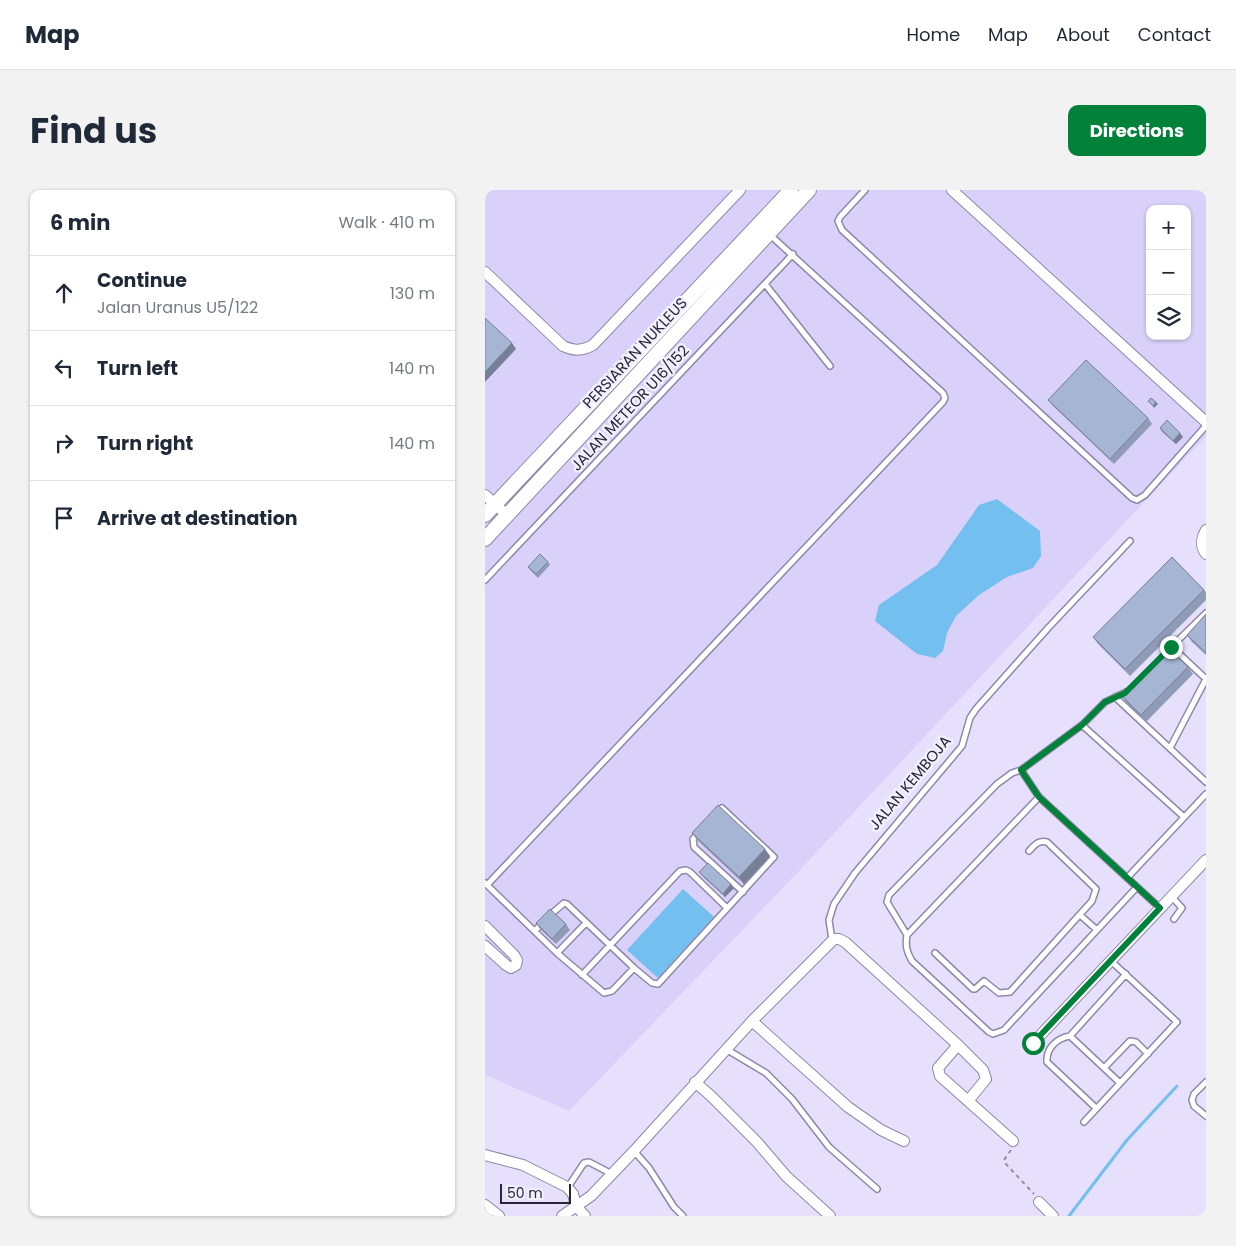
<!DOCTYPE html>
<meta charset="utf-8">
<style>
:root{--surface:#fff;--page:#f2f2f3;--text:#1f2937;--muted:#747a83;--line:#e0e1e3;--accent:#02813a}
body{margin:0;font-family:Poppins,sans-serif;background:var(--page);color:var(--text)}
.controls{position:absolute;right:15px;top:15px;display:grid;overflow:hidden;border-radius:10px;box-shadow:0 1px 4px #0004}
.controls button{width:45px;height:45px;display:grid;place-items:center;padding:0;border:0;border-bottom:1px solid var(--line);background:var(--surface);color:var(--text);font:25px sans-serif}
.scale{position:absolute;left:15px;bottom:12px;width:71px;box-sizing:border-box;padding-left:5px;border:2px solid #292633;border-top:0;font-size:14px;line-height:18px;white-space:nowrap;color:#292633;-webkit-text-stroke:4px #f2f0fe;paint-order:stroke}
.stop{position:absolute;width:15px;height:15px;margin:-11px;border:4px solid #02813a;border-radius:50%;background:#fff}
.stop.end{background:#02813a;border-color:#fff;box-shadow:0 1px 5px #0008}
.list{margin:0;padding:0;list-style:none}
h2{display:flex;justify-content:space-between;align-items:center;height:65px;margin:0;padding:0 20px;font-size:21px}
h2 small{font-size:16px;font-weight:400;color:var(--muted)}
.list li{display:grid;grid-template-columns:32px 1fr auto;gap:15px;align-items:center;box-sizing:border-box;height:75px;padding:0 20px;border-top:1px solid var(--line)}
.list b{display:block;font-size:19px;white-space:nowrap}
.list p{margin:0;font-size:16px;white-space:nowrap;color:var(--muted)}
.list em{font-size:16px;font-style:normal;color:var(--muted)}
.icon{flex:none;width:28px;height:28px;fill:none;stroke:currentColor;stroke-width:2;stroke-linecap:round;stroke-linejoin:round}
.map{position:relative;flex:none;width:721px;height:1026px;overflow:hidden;border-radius:10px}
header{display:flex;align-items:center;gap:30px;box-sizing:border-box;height:70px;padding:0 25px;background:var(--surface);border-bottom:1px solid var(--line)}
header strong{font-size:24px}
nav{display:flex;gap:28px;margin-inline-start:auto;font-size:18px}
.intro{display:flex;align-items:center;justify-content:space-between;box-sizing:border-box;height:120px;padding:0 30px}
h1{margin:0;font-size:35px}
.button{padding:12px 22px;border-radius:10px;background:var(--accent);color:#fff;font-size:18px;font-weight:700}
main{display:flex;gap:30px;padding:0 30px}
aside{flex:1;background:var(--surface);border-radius:10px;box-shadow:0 1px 4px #0004}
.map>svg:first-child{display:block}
</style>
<header>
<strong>Map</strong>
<nav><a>Home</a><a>Map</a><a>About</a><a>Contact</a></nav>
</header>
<div class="intro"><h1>Find us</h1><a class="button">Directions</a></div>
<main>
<aside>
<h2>6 min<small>Walk · 410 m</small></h2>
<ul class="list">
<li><svg class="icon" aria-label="ahead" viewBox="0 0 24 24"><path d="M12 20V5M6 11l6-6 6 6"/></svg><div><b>Continue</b><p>Jalan Uranus U5/122</p></div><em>130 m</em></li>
<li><svg class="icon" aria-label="left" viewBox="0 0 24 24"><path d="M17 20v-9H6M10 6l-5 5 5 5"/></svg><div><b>Turn left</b></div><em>140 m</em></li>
<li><svg class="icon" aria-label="right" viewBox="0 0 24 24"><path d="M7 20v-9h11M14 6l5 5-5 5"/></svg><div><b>Turn right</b></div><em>140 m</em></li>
<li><svg class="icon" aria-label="arrive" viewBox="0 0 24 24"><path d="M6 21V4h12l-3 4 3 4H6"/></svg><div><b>Arrive at destination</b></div></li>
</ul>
</aside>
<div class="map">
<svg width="721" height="1026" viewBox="0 0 721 1026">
<rect width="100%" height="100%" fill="#e6e0fc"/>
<path fill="#dad1fb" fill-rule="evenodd" d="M0,0H721V246L311,684L84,921L0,885ZM665,19H702V146H665Z"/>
<path fill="#73bfef" d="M512,309L555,341L556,366L548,378L522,387L494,405L471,426L462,443L458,461L450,468L432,464L390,431L394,415L452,375L494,315Z
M198,699L229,727L173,788L142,760Z"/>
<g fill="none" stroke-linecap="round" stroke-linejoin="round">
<path stroke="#73bfef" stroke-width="3" d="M584,1026L642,950L692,896"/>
<defs>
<path id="lane" d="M380,0L355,27L353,31L357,40L647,308L652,310L660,305L719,238L721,232
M280,94L345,176
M0,390L308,64
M687,457L721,489
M680,463L721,423
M630,507L721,592
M597,535L699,627
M685,558L721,489
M536,580L597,535L620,512L643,501
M554,607L422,745C420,756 422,762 427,771L504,842L508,844L519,840L652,697
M213,644L208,649L209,657L258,702
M642,688L721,604
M0,693L72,763L119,803L127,801L149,778
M2,695L458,212L460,208L458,203L284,44
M687,707L697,718L689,729
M595,725L612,740
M64,726L79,713L82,714L149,778L167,793L173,794L289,667L237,618L233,623
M50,741L58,732
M422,745L402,712L404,705L512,594L527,583L536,580L554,607L675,718
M347,750L344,730L349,714L370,683L477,556L485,528L491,519L564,437L645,351
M72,763L101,733
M450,763L488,799H490L499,791L514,803L525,802L607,711L611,699L562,652C553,650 550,655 544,661
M97,785L195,681L201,680L205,682L242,718
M585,846C572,848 561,858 562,872L611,918
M241,859L281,883L307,909L344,957L392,999
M619,878L645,851L651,852L663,864
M721,892L709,904L707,910L709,916L721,926
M635,893L585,846L641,784
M599,932L692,832L626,771
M149,961L164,978L189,1017L198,1026
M83,997L99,973L104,972L127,984"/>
<path id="street" d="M467,0L721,232
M0,82L78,156C89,161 97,161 108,155L255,0
M0,305L22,325
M721,340C716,349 715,356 721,364
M0,736L29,765L32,770L31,775L26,778L21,775L0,756
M267,831L363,917L396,940L419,951
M548,853L721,670
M473,855L453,878L455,886L528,951
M210,892L226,906L272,952L301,986L345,1026
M0,965L38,975L82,997L88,1004L91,1016L100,1026
M554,1012L568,1026
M0,1015L14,1026
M77,1026L106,1006L149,961L267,831L349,749H354L360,752L473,855L498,880L501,889L483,911"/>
<path id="secondary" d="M0,325L306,0
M0,349L324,0"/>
</defs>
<use href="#lane" stroke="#8e87a7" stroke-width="8"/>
<use href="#street" stroke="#8e87a7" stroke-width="12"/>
<use href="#secondary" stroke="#8e87a7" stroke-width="16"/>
<path stroke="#928ea3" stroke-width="2" stroke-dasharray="4 4" stroke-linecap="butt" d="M526,960L519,970L520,973L549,1004"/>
<use href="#lane" stroke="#fff" stroke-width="5"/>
<use href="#street" stroke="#fff" stroke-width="10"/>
<use href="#secondary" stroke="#fff" stroke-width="14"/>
</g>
<path fill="#909cb7" d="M563,210L663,228L667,234L629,274L567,215Z
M675,238L698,247L691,254L677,242Z
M63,372L65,375L53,388L45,380L43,377Z
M719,400L721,402V410L645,486L613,454L608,447Z
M721,424V465L707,452L702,445Z
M703,477L708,484L661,532L642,513L637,506Z
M207,643L285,666L259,694L212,650Z
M214,682L249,698L240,707L217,686Z
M51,733L81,734L85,740L71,754L55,739Z"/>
<path fill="#757f95" d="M27,153L31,159L0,192V182Z
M671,212L673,214L669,218L668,216Z
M695,243L698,247L691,254L688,251Z
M280,659L285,666L259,694L254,687Z
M246,694L249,698L240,707L238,704Z"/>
<path fill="#a7b5d5" stroke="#757f95" d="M0,128L27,153L0,182Z
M601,170L663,228L625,269L563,210Z
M666,208L671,212L668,216L663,211Z
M682,230L695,243L688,251L675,238Z
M55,364L63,372L51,384L43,377Z
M687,367L719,400L640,479L608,447Z
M721,424V463L702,445Z
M683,458L703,477L656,525L637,506Z
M233,615L280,659L254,687L207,643Z
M223,673L246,694L238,704L214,682Z
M65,719L81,734L67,749L51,733Z"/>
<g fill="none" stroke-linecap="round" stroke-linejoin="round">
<path stroke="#02813a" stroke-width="6" d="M548,853L675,718L554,607L536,580L597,535L620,512L640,503L686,457"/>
</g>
<g text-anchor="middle" stroke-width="5" stroke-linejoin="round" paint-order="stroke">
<g font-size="15" fill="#292633" stroke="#f2f0fe">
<text transform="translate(150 163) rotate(-47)" y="5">PERSIARAN NUKLEUS</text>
<text transform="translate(145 218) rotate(-47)" y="5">JALAN METEOR U16/152</text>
<text transform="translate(425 593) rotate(-50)" y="5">JALAN KEMBOJA</text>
</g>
</g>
</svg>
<div class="controls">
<button>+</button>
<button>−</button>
<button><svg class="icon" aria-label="layers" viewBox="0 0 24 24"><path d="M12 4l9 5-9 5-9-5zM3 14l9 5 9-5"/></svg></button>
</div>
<div class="scale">50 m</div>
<div class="stop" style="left:548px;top:853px"></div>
<div class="stop end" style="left:686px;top:457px"></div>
</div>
</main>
